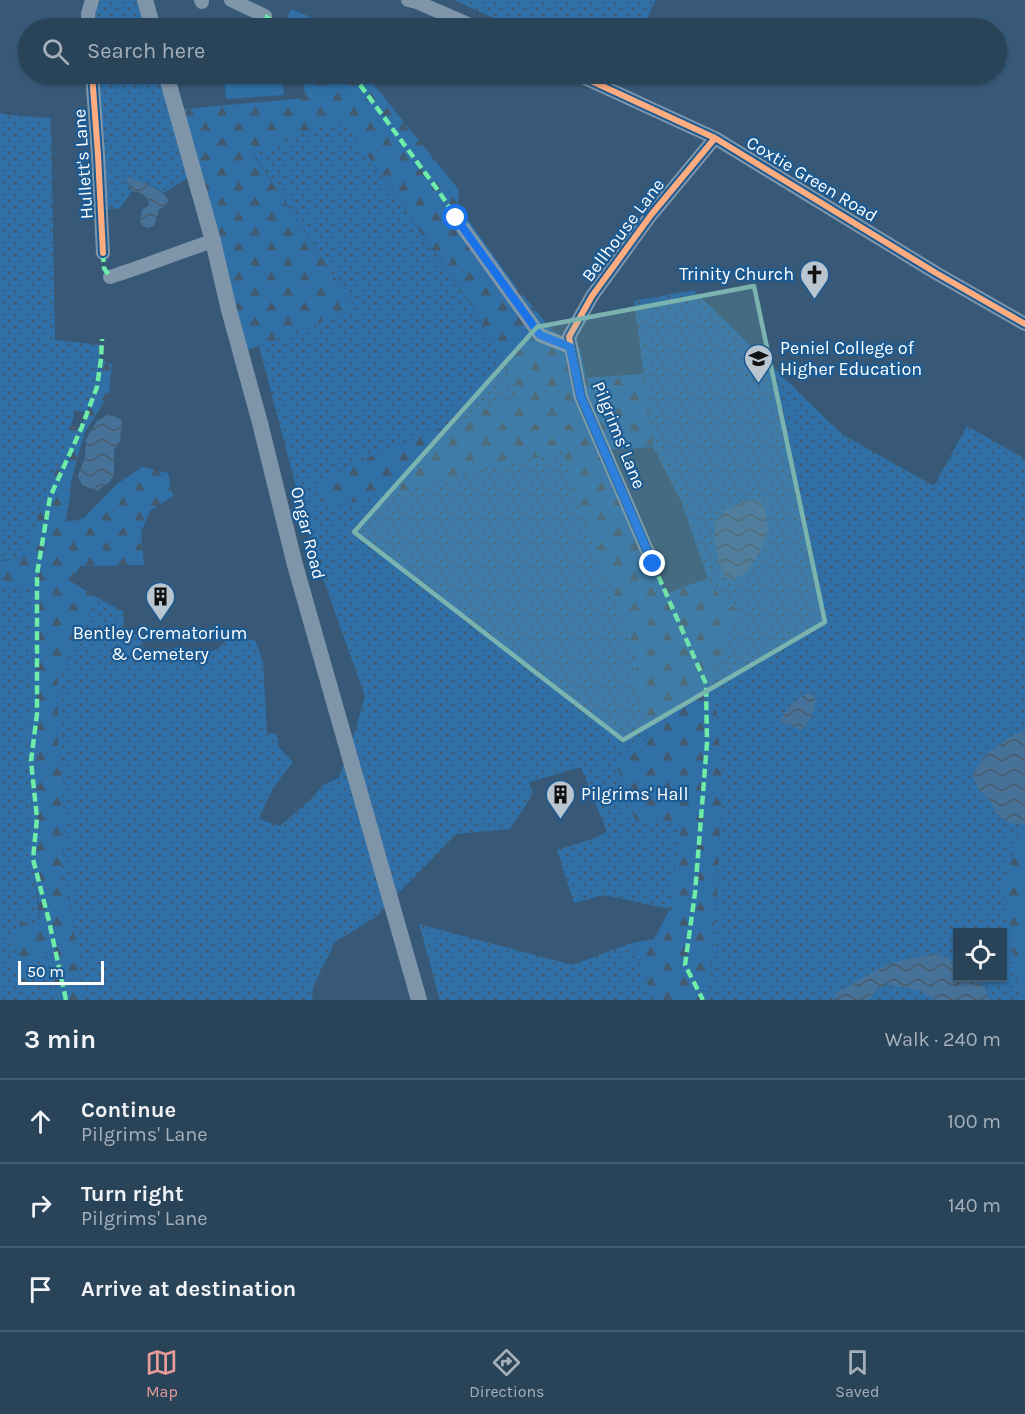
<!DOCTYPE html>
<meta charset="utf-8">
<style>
:root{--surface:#294359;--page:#354e62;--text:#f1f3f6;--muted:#a5b0ba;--line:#455c6f;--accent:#e69b98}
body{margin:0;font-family:Karla,sans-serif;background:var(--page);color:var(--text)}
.controls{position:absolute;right:18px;bottom:18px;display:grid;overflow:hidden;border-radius:0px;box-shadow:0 2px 4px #0004}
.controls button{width:54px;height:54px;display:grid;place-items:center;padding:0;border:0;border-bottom:2px solid var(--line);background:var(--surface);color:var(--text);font:30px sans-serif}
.scale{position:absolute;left:18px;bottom:15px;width:86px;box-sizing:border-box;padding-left:6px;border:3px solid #fff;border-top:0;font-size:16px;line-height:21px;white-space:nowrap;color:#fff;-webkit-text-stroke:4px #1c5a92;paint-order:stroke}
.stop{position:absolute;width:18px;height:18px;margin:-14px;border:4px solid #1a73e8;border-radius:50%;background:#fff}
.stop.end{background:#1a73e8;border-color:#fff;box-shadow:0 2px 6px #0008}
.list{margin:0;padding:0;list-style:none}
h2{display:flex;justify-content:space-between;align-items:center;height:78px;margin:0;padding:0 24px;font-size:26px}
h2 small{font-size:20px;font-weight:400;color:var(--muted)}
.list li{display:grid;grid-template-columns:39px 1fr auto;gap:18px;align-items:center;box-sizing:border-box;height:84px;padding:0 24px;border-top:2px solid var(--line)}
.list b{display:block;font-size:22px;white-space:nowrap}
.list p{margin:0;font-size:20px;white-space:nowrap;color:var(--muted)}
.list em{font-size:20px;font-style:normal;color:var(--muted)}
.icon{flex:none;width:33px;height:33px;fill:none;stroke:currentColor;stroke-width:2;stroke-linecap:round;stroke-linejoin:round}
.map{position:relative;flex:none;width:1025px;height:1000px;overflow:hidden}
.search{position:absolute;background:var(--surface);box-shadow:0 2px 4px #0004;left:18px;right:18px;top:18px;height:66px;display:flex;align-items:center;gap:15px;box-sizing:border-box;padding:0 21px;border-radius:33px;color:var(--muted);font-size:22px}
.sheet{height:330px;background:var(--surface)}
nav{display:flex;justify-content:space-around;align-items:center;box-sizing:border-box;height:84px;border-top:2px solid var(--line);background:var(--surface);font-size:16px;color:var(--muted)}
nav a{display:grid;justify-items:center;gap:3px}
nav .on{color:var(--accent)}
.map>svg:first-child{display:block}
</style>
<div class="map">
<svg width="1025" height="1000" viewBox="0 0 1025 1000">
<defs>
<pattern id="green-dots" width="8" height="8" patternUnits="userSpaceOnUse" patternTransform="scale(1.5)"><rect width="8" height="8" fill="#3070a7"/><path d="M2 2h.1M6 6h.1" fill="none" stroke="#415a70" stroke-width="1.8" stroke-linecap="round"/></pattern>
<pattern id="forest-firs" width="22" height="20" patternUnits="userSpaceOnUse" patternTransform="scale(1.5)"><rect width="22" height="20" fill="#3070a7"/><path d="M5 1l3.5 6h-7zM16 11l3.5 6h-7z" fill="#415a70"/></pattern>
<pattern id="water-waves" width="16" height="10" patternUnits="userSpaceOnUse" patternTransform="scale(1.5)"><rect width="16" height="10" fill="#467198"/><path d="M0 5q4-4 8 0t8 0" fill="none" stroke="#4a5b6a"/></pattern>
</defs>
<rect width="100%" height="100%" fill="#375977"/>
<path fill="url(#green-dots)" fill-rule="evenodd" d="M92,0H145L153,28H89Z
M454,0H656L642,28H516Z
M92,74H166L195,173L164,193C153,186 139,179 126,180L132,191L120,208L101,210Z
M0,113L8,115L51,118L55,340L101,345L97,387L87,412L75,411L62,460L45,492L30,542L21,558L0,560Z
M342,119L476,312L519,396L346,467L314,490L329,508L562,451L638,665L633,681L648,739L627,753L614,757L636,822L653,821L681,825L670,909L604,895L574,903L557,850L592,839L607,832L581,767L529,782L533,794L510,829L456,834L376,917L335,942L313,987L312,1000H83L70,902L61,883L64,845L63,769L58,745L57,681L96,597L124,612L123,632L129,635L142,634L143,655L165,656L176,647L184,650L185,653C200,654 216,654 226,641L255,640L263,662L267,733L277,734L279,747L293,762C276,782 269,795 259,819L280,826L311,799L324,784L339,778L356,728L365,696L312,548L259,346L355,309L253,152Z
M693,290L843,435L934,486L967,426L1025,459V1000H707L716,908L722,781L713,672L738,612L714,590L708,578L681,501L653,447L634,301ZM958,932H1002V978H958Z
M27,584L31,596L29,622L33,664L26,679L33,698L27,727L36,887L39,922L15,973L27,991L35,956H47L58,1000H0V589H6Z
M419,924L572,965L632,943L654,1000H440Z"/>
<path fill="url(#forest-firs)" d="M291,9L337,28H283Z
M303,74H365L459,190L456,217L469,221L514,284L552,330L580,348L586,378L643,374L653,447L603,450L666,594L708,578L714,590L739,612L713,672L722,781L716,908L707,1000H654L632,943L654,939L670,909L681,825L653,821L636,822L614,757L627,753L648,739L633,681L638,665L562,451L329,508L314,490L346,467L519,396L476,311L342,119L253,153L355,309L259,346L240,352L177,112L185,109L305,98Z
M101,359L112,365L109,394L85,432L77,460L71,482V492L65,522L84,518L117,484L142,467L168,473L173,496L150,511L141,532L144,565L80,566L70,581L96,597L57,681L58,745L63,769L64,845L61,883L70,902L83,1000H58L47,956H35L27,992L15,973V933L18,923L39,922C41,905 36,888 34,872C33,860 32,847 31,835C31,827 32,820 32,812C31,777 20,730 33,698L26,679L33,664L29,622L31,596L27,584L6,589H0V561L21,558L30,542L45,492L62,460L70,424L81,429L97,387Z
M1025,825V1000H1020L1004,889L1018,833Z"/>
<path fill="#3070a7" d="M224,74H282L284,95L226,99Z"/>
<path fill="url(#water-waves)" d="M129,177C137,180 189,199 159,209L154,226L148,228L142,225L140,221L142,210L149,205C147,195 142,192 132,191L126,179Z
M108,415L116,417L122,421L120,441L114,450V474L110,482L97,491L82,485L78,476L85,457L86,439L97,421Z
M746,500L760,502L766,511L768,530L761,549L748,570L736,579L725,577C716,560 714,540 715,521L729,508Z
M808,693L814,695L816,701C813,712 810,722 801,730L781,722C785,707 795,700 808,693Z
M1025,730V824L1008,823L997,814L991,802L978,789L973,775L984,756L1008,738Z
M937,953L957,963L958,978H977L985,989L990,1000H936L919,990L889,985L877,988L869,1000H832L836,993L888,964Z"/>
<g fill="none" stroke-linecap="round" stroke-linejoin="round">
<path stroke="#7e95aa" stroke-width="14" d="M201,0L202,2
M231,0L265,16
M408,0L417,2L477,28
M89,28L88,14L92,0
M92,74L98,155L103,253
M576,74L715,138L936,273L1025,324
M456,218L540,335L570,347
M110,277C145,266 179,252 213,241
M653,564L581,397L569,337L592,296L651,215L715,138"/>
<path stroke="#7e94a9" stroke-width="16" d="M145,0L153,28
M166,74L213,241L229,310L260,423L295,565L419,1000"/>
<path stroke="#6deda7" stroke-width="4.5" stroke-dasharray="9 4.5" stroke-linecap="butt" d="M265,16L284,28
M352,74L440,193L456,218
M103,253L104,268L110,277
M653,564L706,684L707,743L695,893L685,965L703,1000
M66,1000L49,921L33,859L37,818L31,761L37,714V574L50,497L81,429L97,387L101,359L102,339"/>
<defs>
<path id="cycleway" d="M92,74L98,155L103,253
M576,74L715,138L936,273L1025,324
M653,564L581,397L569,337L592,296L651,215L715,138"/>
</defs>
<use href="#cycleway" stroke="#1c5a92" stroke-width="10"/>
<use href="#cycleway" stroke="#ffac80" stroke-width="6"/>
</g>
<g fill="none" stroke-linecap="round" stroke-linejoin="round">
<path stroke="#1a73e8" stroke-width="8" d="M456,218L540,335L570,347L581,397L653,564"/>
</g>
<path fill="#7bb4af" fill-opacity="0.2" stroke="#7bb4af" stroke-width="4.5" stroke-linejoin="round" d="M754,286L825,622L623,740L354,532L537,327Z"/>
<defs>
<symbol id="church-pin" viewBox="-11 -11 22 30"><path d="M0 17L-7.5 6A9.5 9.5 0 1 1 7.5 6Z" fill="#b9c5cf" stroke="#1c5a92"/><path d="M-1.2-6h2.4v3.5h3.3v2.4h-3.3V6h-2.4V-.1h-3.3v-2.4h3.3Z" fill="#111"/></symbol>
<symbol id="school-pin" viewBox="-11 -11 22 30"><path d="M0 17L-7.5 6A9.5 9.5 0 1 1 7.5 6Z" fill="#b9c5cf" stroke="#1c5a92"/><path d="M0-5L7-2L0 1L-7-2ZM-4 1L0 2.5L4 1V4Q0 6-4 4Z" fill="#111"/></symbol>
<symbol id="building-pin" viewBox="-11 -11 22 30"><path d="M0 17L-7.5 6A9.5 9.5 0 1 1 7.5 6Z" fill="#b9c5cf" stroke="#1c5a92"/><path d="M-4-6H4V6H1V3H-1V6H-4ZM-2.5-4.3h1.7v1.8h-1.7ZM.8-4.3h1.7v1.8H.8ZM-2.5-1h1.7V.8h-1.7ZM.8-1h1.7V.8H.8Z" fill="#111"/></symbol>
</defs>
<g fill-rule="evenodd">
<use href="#church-pin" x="798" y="258" width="33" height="45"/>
<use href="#school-pin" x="742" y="342" width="33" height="45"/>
<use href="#building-pin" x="144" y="580" width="33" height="45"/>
<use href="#building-pin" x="544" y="778" width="33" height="45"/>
</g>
<g text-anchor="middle" stroke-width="4.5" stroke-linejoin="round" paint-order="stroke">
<g font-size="18" fill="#fff" stroke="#1c5a92">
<text transform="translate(83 164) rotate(-94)" y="6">Hullett's Lane</text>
<text transform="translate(812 179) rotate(31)" y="6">Coxtie Green Road</text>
<text transform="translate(623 230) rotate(-53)" y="6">Bellhouse Lane</text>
<text transform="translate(619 435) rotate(68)" y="6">Pilgrims' Lane</text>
<text transform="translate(308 533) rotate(76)" y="6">Ongar Road</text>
</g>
<g font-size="18" fill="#fff" stroke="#1c5a92" text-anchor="start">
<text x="794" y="280" text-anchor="end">Trinity Church</text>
<text x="780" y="354">Peniel College of<tspan x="780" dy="21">Higher Education</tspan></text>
<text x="160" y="639" text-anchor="middle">Bentley Crematorium<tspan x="160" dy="21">&amp; Cemetery</tspan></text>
<text x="581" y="800">Pilgrims' Hall</text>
</g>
</g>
</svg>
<div class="controls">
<button><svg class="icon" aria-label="locate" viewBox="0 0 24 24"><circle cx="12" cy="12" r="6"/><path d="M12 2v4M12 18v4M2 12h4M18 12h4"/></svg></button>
</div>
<div class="scale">50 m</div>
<div class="stop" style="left:456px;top:218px"></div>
<div class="stop end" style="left:653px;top:564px"></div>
<div class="search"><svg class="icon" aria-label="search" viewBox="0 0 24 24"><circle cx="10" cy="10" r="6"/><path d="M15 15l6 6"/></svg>Search here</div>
</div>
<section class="sheet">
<h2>3 min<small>Walk · 240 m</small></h2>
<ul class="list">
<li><svg class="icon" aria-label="ahead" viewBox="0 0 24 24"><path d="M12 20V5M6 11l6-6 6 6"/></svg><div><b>Continue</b><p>Pilgrims' Lane</p></div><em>100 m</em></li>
<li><svg class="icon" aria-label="right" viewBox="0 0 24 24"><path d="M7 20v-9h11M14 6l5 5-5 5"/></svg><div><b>Turn right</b><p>Pilgrims' Lane</p></div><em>140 m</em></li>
<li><svg class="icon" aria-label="arrive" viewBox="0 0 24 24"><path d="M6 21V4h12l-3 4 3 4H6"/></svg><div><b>Arrive at destination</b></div></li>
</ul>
</section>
<nav>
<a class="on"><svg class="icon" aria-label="map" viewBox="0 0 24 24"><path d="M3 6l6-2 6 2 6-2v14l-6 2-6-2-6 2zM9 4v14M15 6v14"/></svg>Map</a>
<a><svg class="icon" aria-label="directions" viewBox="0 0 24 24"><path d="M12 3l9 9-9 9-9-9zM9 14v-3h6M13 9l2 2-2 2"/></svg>Directions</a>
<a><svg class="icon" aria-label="saved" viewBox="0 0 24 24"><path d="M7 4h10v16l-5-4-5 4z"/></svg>Saved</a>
</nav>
